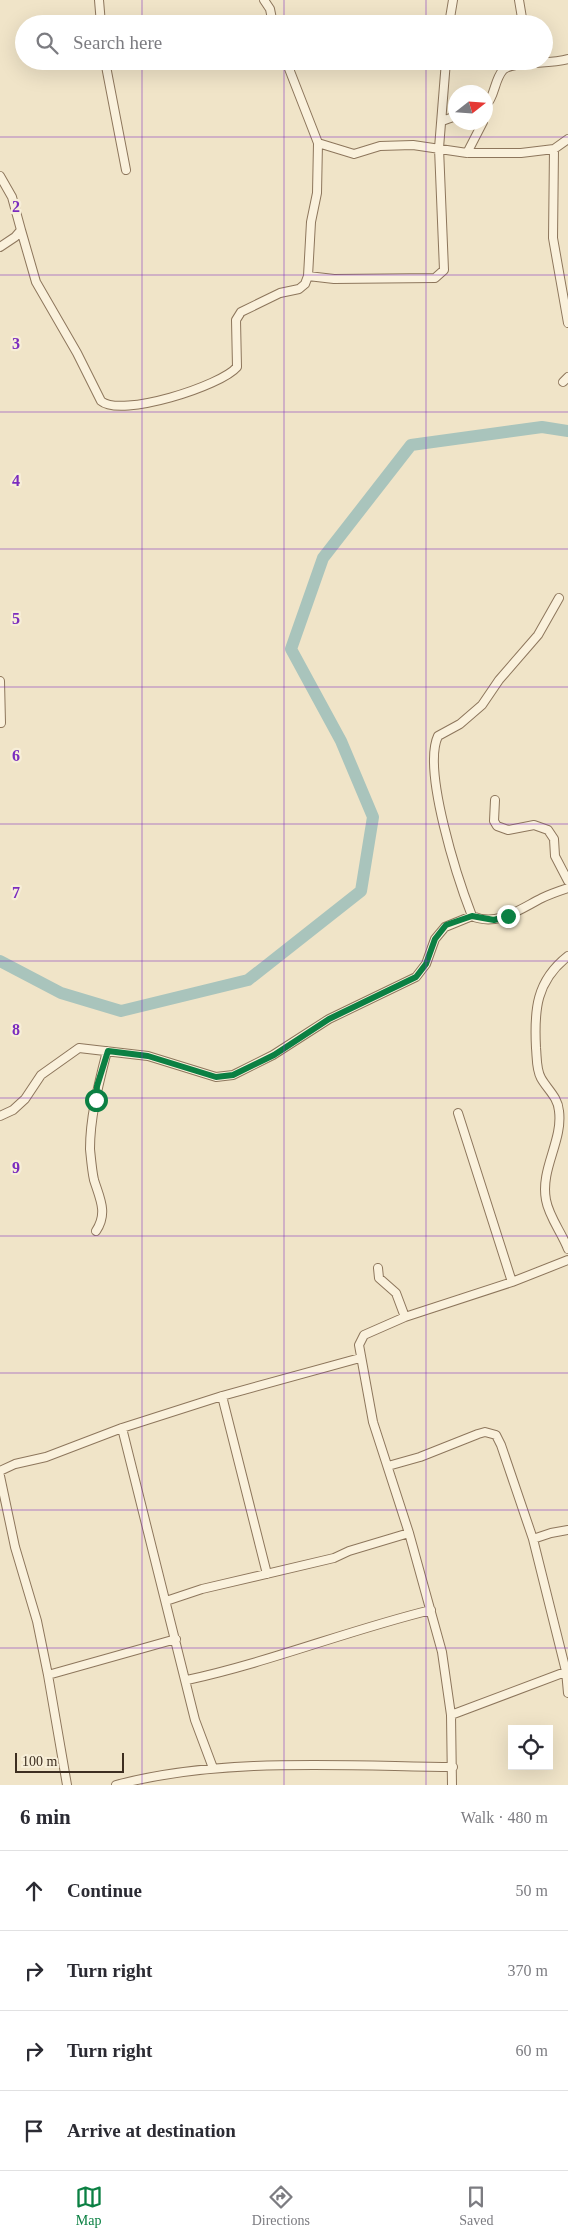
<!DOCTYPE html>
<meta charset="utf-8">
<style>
:root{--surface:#fff;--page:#f7f7f7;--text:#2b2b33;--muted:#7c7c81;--line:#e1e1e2;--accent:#0b8043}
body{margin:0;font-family:Georgia,serif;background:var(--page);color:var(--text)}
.controls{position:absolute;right:15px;bottom:15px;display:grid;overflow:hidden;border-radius:0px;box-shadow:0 5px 20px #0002}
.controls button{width:45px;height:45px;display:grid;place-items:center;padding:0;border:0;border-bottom:1px solid var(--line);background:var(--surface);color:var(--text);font:25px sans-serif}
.compass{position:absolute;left:448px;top:85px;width:45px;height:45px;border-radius:50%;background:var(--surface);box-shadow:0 5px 20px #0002;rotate:73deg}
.scale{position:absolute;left:15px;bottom:12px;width:109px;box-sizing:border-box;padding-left:5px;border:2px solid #3d2e20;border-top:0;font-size:14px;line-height:18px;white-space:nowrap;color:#3d2e20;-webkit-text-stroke:4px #f7eed8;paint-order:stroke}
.stop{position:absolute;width:15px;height:15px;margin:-11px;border:4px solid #0b8043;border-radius:50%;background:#fff}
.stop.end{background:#0b8043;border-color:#fff;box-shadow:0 1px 5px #0008}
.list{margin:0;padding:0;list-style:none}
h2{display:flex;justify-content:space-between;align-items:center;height:65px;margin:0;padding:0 20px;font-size:21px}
h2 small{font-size:16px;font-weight:400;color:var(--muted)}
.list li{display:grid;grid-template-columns:32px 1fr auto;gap:15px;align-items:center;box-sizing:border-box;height:80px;padding:0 20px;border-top:1px solid var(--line)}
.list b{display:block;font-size:19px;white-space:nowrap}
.list em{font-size:16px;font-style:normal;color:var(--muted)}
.icon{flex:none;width:28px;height:28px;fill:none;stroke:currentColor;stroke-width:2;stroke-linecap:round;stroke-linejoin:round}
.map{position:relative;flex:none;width:568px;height:1785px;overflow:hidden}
.search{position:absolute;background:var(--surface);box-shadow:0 5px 20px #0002;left:15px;right:15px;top:15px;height:55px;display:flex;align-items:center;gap:12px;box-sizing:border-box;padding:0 18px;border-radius:28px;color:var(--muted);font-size:19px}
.sheet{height:385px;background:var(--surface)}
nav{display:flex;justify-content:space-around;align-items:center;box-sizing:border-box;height:70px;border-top:1px solid var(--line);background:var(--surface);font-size:14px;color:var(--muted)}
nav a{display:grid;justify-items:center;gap:2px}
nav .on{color:var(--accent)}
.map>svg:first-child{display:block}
</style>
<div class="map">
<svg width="568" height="1785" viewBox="0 0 568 1785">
<rect width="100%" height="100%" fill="#f0e4c8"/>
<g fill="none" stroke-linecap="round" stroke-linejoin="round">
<path stroke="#a9c4bc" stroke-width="12" d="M0,961L61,993L121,1011L248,980L361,891L373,817L341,741L291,649L323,558L411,445L542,427L568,431"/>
<defs>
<path id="street" d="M99,0L101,24
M264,0L270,9L273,24
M519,0L523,24
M449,24L453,0
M105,61L126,170
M486,105C495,97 494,80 503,70C513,60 551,65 568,59
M442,121L456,116
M318,143L354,154L380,146L413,145L467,153H521L554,149L568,139
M554,149L553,238L568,323
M467,153L483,122
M0,176L12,197L21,230L15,237L0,247
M21,230L36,282L77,353L101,401C121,418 221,386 237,367L236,320L241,312L280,293L299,289L305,284L308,276L311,222L317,193L318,143L286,61
M308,276L334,279L435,278L444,270L439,148L446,61
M563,382L568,377
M559,598L538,635L499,680L482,705L460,724L438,736C422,770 458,880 472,916C497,927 520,909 542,898C550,894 559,891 568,888
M0,681L1,723
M495,800L494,821L497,826L508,830L534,825L548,830L554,839L555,856L568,881
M568,956C536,981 534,1010 536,1048C537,1057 536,1069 541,1078C547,1089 558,1097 559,1111C563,1141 540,1169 546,1200C549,1217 562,1233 568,1249
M458,1113L512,1282
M0,1116L13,1110L25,1099L41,1075L79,1048L148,1056L216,1077L233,1075L273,1055L329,1019L416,977L426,964L435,939L445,927L472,916
M96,1231C108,1213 100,1199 94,1180C92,1171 91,1159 90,1149C90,1116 99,1083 107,1051
M378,1268L379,1278L396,1293L405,1317
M222,1396L267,1574
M122,1428L195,1720L213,1768
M388,1466L420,1457L478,1434L485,1432L496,1435L501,1445L533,1539L566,1671L568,1693
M0,1471L15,1464L46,1457L122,1428L222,1396L360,1358
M0,1476L15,1547L37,1621L48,1675
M533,1539L551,1533L568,1530
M166,1601L202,1589L334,1558L349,1551L409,1533
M187,1680C270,1662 349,1630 431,1610
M451,1715L568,1671
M67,1785L48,1675L176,1639
M116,1785C222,1757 344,1766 453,1767
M452,1785L451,1715L442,1652L409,1533L373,1422L359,1345L364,1335L405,1317L512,1282L568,1260"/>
</defs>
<use href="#street" stroke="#8d765c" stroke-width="10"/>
<use href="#street" stroke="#faf1dc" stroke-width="8"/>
</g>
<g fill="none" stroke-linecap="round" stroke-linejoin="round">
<path stroke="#0b8043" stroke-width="6" d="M96,1100L97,1086L108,1051L148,1056L216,1077L233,1075L274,1055L329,1019L416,977L426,964L435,939L446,925L472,916L494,920L508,916"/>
</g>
<path fill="none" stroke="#7b2cbf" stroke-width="1" stroke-opacity="0.55" d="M142,0V24M284,0V24M426,0V24M142,61V1785M284,61V1785M426,61V1785M0,137H568M0,275H568M0,412H568M0,549H568M0,687H568M0,824H568M0,961H568M0,1098H568M0,1236H568M0,1373H568M0,1510H568M0,1648H568"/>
<g font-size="16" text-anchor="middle" font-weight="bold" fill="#7b2cbf" stroke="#f7eed8" stroke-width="4.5" stroke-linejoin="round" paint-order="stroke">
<text x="16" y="212">2</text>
<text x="16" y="349">3</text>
<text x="16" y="486">4</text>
<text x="16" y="624">5</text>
<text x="16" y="761">6</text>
<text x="16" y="898">7</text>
<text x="16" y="1035">8</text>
<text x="16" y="1173">9</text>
</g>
</svg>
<div class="controls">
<button><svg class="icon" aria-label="locate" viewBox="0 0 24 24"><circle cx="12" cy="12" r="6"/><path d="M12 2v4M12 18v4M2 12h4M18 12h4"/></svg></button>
</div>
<svg class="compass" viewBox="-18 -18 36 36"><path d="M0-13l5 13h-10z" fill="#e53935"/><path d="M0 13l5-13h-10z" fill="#7c7c81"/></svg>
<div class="scale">100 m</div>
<div class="stop" style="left:96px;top:1100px"></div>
<div class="stop end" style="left:508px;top:916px"></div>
<div class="search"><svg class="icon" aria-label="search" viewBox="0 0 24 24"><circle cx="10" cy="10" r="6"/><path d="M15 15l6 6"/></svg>Search here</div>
</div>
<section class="sheet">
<h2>6 min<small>Walk · 480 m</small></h2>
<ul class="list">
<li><svg class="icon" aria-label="ahead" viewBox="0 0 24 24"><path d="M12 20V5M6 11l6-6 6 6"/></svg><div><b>Continue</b></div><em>50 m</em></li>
<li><svg class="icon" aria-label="right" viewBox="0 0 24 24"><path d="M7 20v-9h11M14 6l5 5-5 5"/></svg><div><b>Turn right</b></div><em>370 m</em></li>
<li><svg class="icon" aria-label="right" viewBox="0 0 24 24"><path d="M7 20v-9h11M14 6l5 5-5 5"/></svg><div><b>Turn right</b></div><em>60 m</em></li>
<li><svg class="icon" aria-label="arrive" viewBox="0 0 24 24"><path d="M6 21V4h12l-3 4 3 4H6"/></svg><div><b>Arrive at destination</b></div></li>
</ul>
</section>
<nav>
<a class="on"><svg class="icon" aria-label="map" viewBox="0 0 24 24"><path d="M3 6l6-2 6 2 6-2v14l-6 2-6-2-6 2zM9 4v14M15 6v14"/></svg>Map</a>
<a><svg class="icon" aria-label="directions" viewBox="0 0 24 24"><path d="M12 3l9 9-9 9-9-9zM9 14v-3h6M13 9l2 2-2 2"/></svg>Directions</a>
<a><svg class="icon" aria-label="saved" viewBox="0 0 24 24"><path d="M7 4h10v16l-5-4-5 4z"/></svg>Saved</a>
</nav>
